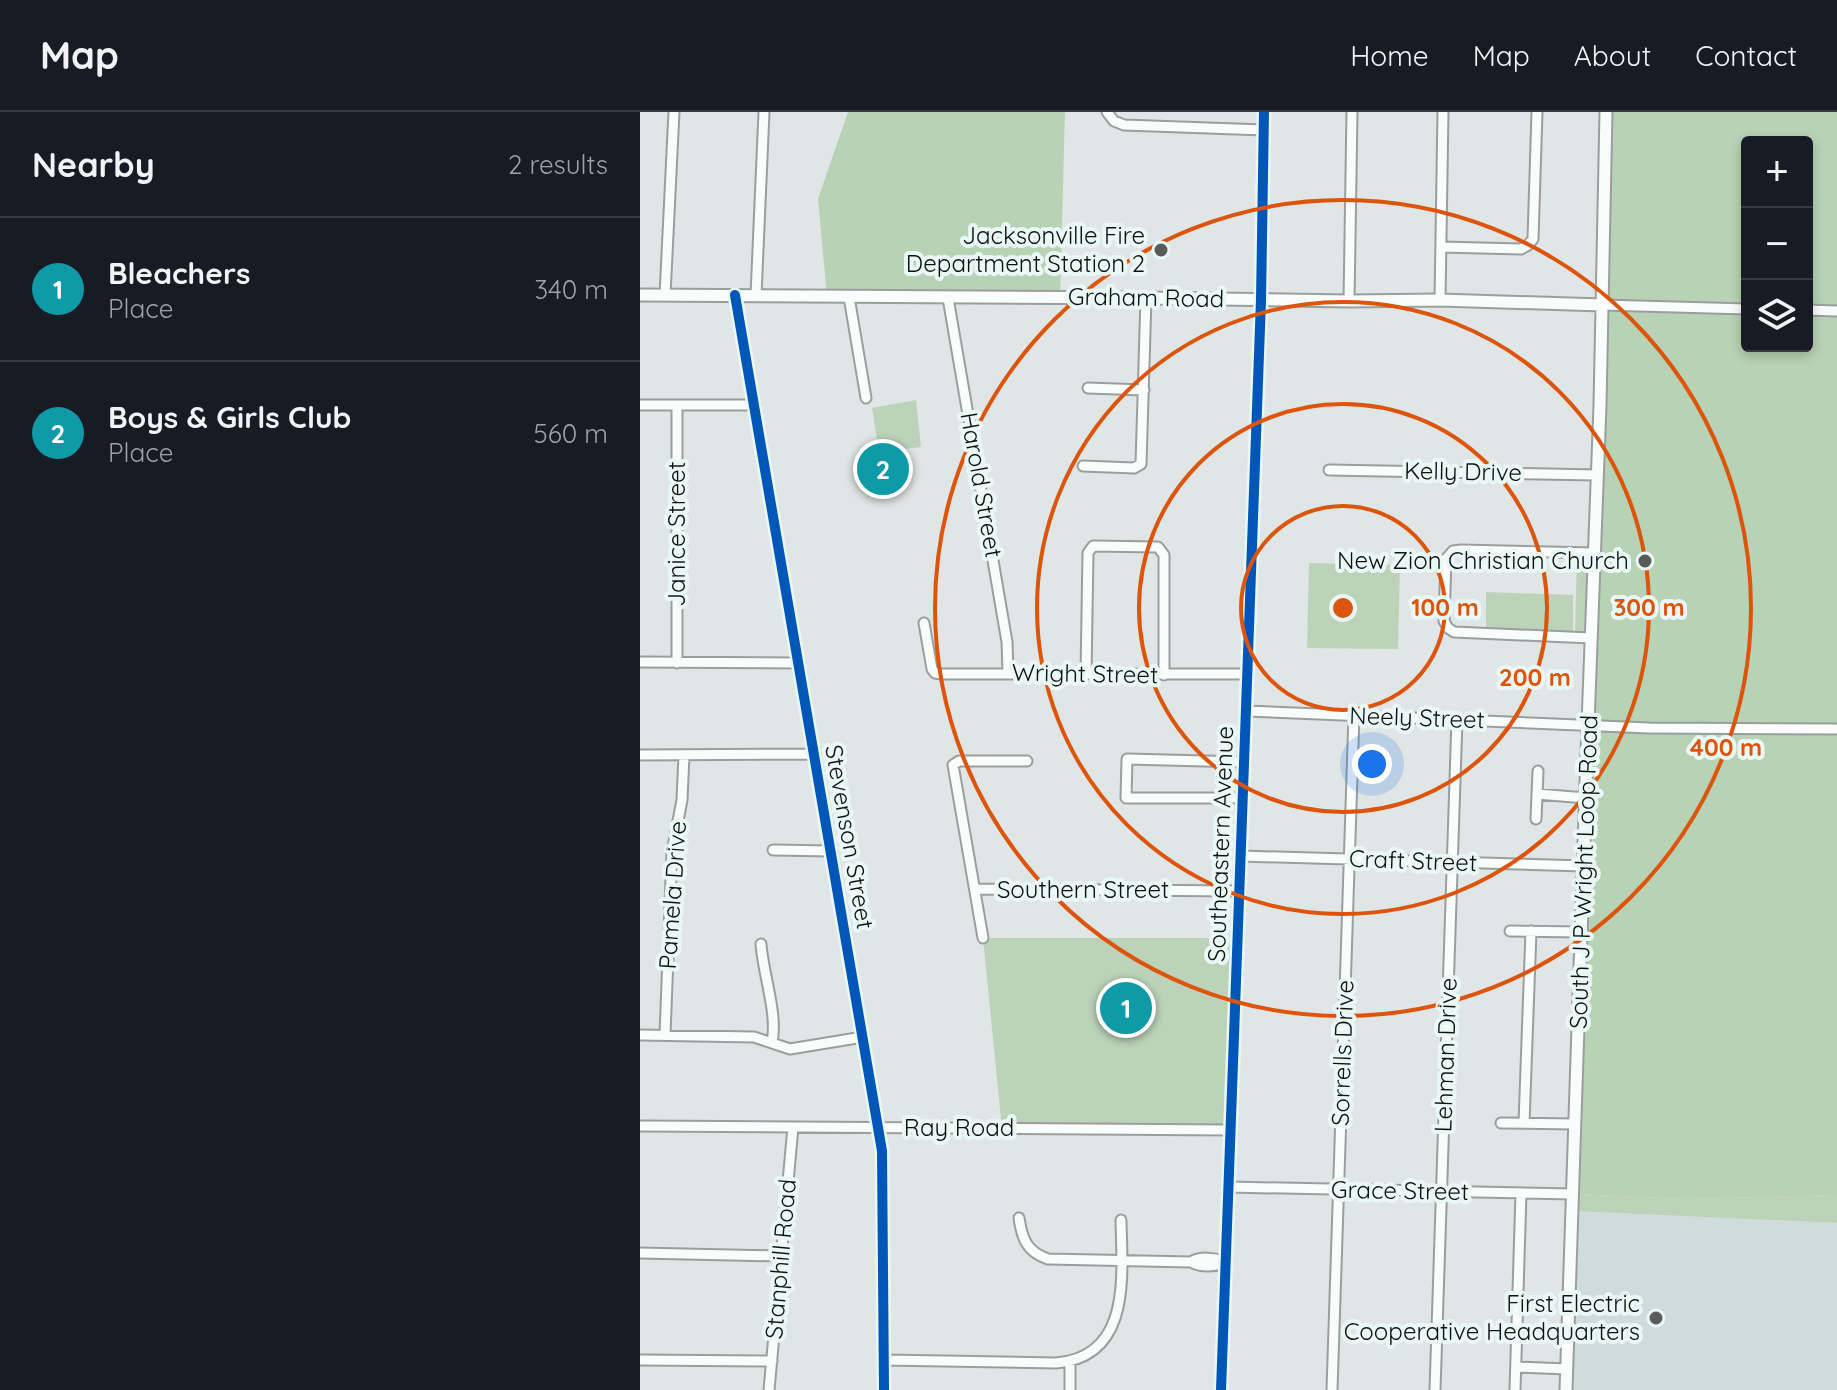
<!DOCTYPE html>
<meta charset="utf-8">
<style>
:root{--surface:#171b24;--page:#242831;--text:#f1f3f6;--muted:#9ea1a6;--line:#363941;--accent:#1a73e8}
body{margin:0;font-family:Quicksand,sans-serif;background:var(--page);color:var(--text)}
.controls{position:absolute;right:24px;top:24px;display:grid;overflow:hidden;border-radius:8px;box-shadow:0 4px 12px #0003}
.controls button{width:72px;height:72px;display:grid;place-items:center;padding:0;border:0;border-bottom:2px solid var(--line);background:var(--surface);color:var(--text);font:40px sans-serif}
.you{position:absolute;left:732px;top:652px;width:28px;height:28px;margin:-20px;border:6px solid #fff;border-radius:50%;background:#1a73e8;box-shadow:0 0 0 12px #1a73e833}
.badge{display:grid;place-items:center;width:52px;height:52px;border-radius:50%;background:var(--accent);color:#fff;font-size:26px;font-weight:700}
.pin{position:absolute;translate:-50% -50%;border:4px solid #fff;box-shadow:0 2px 8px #0006}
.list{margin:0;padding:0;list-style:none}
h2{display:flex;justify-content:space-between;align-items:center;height:104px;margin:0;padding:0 32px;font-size:34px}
h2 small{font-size:26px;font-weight:400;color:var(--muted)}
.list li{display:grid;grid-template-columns:52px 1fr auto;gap:24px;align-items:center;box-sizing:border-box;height:144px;padding:0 32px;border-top:2px solid var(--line)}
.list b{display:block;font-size:30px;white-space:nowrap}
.list p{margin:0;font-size:26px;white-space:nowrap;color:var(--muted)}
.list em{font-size:26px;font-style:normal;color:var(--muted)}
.icon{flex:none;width:44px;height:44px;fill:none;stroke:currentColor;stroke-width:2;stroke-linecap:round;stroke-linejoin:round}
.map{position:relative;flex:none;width:1197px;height:1278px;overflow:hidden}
header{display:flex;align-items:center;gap:48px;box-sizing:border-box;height:112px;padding:0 40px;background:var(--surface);border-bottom:2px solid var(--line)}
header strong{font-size:38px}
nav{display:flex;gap:44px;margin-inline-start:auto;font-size:28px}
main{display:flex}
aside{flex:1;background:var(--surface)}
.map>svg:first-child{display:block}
</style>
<header>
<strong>Map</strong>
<nav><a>Home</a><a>Map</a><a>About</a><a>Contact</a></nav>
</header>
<main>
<aside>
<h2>Nearby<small>2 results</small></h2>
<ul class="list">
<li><span class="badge" style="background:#0f9aa8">1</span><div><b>Bleachers</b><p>Place</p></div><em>340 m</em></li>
<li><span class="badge" style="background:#0f9aa8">2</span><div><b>Boys &amp; Girls Club</b><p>Place</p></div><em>560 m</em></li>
</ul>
</aside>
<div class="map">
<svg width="1197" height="1278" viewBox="0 0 1197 1278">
<rect width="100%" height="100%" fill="#e0e6e5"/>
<path fill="#cedddb" d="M932,1099L1197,1111V1278H926Z"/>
<path fill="#bcd3b9" d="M276,288L281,335L239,340L232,296Z
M937,444L946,445L950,447L948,518L945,522H935Z
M669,451L760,453L758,537L667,536Z
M846,480L933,483V521L846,518Z
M343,826H562L598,827L589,1018L362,1017Z
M933,1082L1045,1087L1197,1083V1111L932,1099Z"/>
<path fill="#b7d2b4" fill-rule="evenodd" d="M208,0H425L420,186L187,185L178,87Z
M966,0H1197V1083L1045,1087L933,1082ZM1107,30H1167V234H1107Z"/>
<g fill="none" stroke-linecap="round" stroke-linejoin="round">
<defs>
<path id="minor" d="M467,0L474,9L484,13L624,18
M801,135L881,137L888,133L893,127L897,0
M25,183L34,0
M95,183L242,1039L244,1278
M116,183L124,0
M209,185L226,286
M308,186L367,530L368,561
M800,188L803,0
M709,189L712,0
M962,193L1107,197
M1167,198L1197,199
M448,276L504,278
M0,293H115
M443,354L494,356L501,352L506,186
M689,358L958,363
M284,511L292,557L295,561L301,562H607
M951,526L814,520L808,516L804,509L806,447L813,439L821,438L955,441
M0,550L159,551
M37,551V293
M446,562L448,441L453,434L518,435L524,443V563
M606,599L1009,616L1197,617
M0,643L175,642
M897,682L946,686
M603,686H486L487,647L604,650
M896,707L898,659
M133,738L191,739
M601,744L944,754
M335,777L600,779
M870,819L942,820
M343,826L313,653L319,649H387
M121,832C123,862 138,902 132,930
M0,923L114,925L150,937L223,925
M25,923L32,740L42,688L44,643
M861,1011L935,1012
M884,1011L891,819
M0,1014L589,1018
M588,1075L933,1082
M379,1106C382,1127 387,1140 408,1147L551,1150C560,1144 575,1146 585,1149
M0,1141L141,1144
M551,1150C560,1155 576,1156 585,1149
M0,1248L132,1249
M244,1248L416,1251C492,1245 482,1163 481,1108
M876,1255L927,1257
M129,1278L153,1015
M430,1278V1250
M581,1278L621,188L624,0
M692,1278L714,603
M795,1278L817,607
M875,1278L881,1081"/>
<path id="major" d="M0,183L506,186L709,189L800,188L962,193
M926,1278L948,612L960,293L966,0"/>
</defs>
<use href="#minor" stroke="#9a9e9e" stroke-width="13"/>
<use href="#major" stroke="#9a9e9e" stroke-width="15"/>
<use href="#minor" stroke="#fafbfb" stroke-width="9"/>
<use href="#major" stroke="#fafbfb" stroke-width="11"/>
<defs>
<path id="cycleway" d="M95,183L242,1039L244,1278
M581,1278L621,188L624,0"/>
</defs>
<use href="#cycleway" stroke="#eaf8f5" stroke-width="15"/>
<use href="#cycleway" stroke="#0057b8" stroke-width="10"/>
</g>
<g fill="none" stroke="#dd550c" stroke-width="4">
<circle cx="703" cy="496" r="102"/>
<circle cx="703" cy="496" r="204"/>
<circle cx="703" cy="496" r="306"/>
<circle cx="703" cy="496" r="408"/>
</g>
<g fill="#575c5b" stroke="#eaf8f5" stroke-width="3">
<circle cx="521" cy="138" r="8"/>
<circle cx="1005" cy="449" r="8"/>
<circle cx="1016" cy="1206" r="8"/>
</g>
<g text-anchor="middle" stroke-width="8" stroke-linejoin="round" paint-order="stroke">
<g font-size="24" fill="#0d1211" stroke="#eaf8f5" text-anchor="end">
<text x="505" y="132">Jacksonville Fire<tspan x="505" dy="28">Department Station 2</tspan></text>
<text x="989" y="457">New Zion Christian Church</text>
<text x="1000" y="1200">First Electric<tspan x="1000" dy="28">Cooperative Headquarters</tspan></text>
</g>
<g font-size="24" fill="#0d1211" stroke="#eaf8f5">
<text transform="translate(506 186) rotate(1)" y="8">Graham Road</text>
<text transform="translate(823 360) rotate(1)" y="8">Kelly Drive</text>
<text transform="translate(341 373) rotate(80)" y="8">Harold Street</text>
<text transform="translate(37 422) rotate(-90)" y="8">Janice Street</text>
<text transform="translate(445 562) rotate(1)" y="8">Wright Street</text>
<text transform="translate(777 606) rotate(2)" y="8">Neely Street</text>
<text transform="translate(209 725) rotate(80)" y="8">Stevenson Street</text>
<text transform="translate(581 732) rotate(-88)" y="8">Southeastern Avenue</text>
<text transform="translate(773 749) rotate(2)" y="8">Craft Street</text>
<text transform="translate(944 760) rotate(-88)" y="8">South J P Wright Loop Road</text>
<text x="443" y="786">Southern Street</text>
<text transform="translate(33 783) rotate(-86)" y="8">Pamela Drive</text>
<text transform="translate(703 941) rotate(-88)" y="8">Sorrells Drive</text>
<text transform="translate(806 943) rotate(-88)" y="8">Lehman Drive</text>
<text x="319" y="1024">Ray Road</text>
<text transform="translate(760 1079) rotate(1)" y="8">Grace Street</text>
<text transform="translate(141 1147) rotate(-85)" y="8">Stanphill Road</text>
</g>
</g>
<circle cx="703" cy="496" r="12" fill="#dd550c" stroke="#eaf8f5" stroke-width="4"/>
<g font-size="24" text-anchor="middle" font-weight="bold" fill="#dd550c" stroke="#eaf8f5" stroke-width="8" stroke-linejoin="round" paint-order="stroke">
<text x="805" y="504">100 m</text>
<text x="1009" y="504">300 m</text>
<text x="895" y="574">200 m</text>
<text x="1086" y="644">400 m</text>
</g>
</svg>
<div class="controls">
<button>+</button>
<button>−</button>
<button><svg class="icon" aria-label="layers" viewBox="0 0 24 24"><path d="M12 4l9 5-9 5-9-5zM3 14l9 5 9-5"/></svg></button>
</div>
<div class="you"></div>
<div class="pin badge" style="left:486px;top:896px;background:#0f9aa8">1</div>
<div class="pin badge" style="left:243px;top:357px;background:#0f9aa8">2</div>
</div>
</main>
